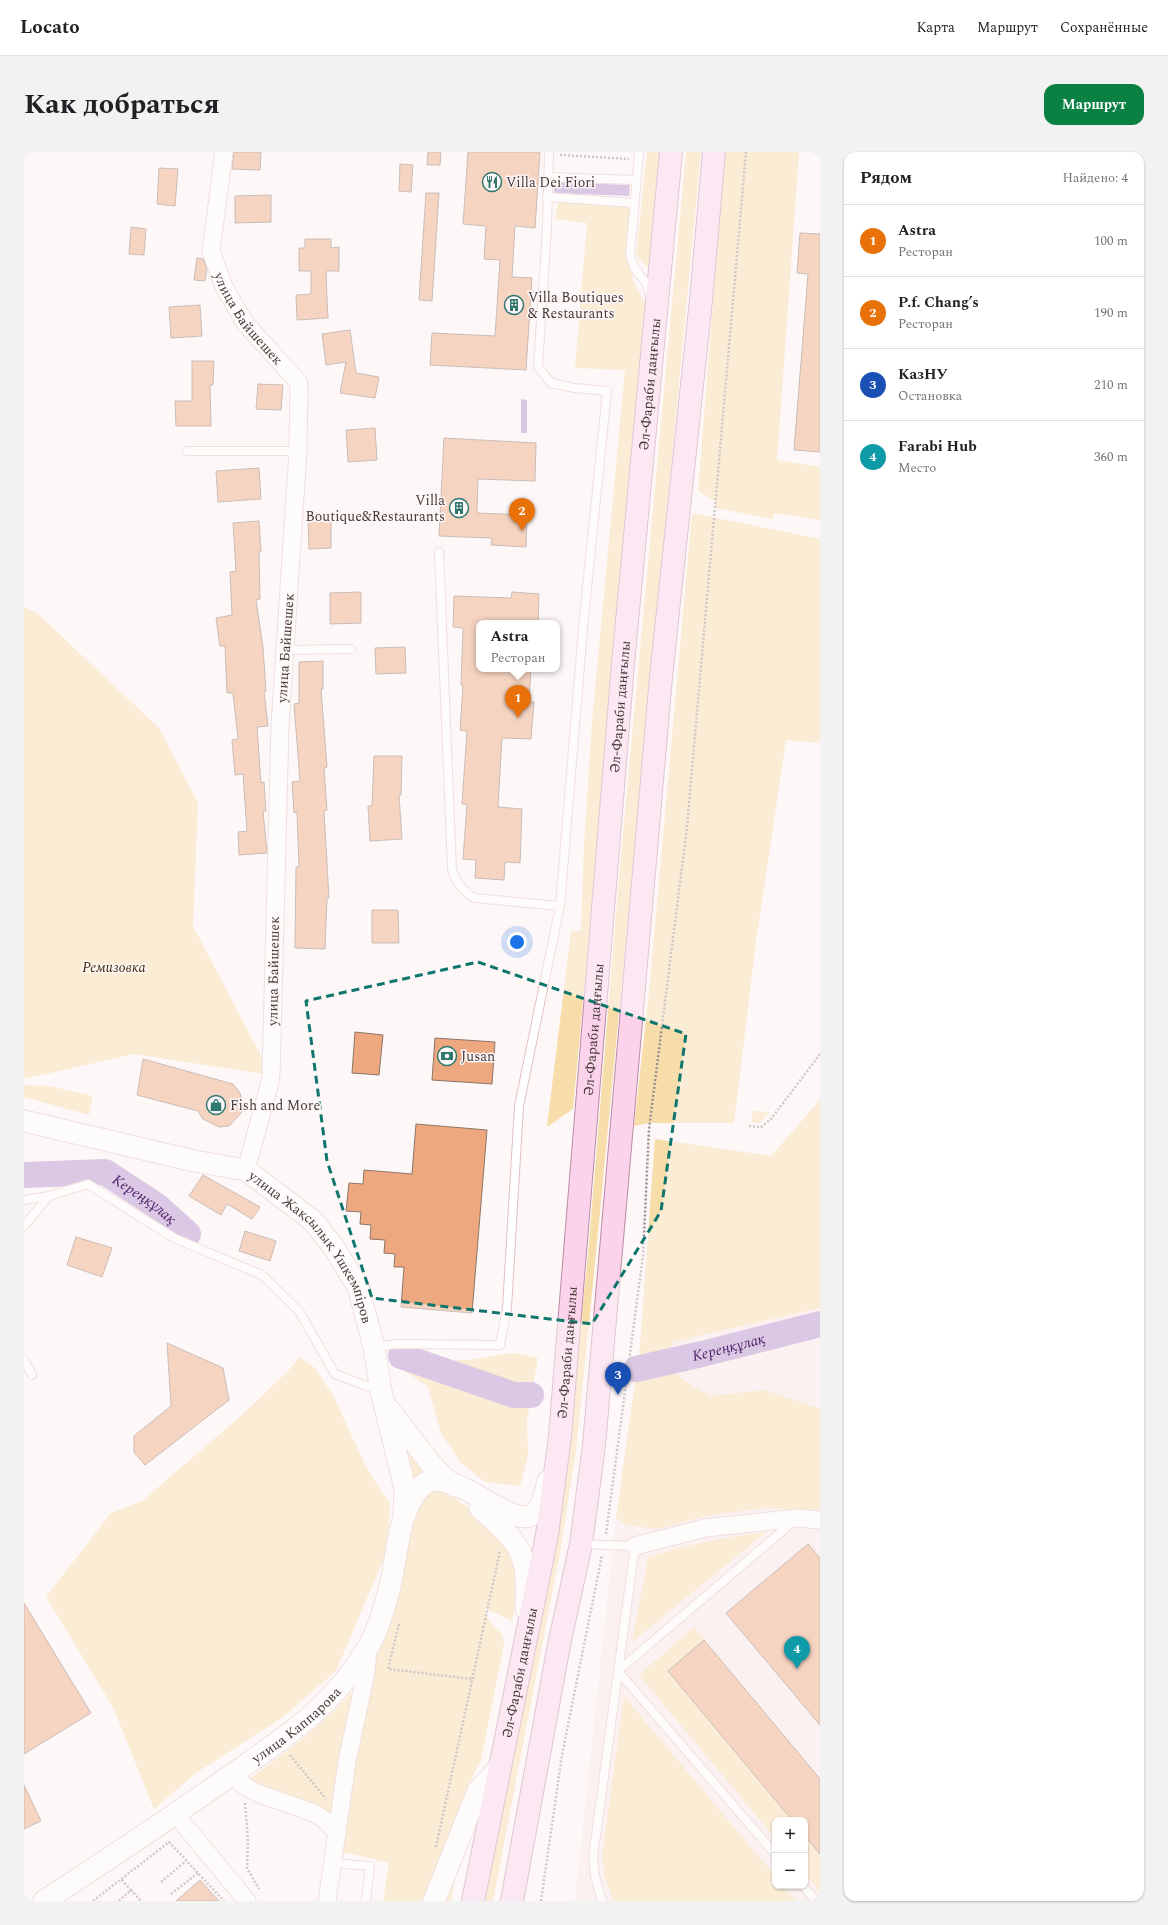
<!DOCTYPE html>
<html lang="ru">
<meta charset="utf-8">
<style>
:root{--surface:#fff;--page:#f2f2f2;--text:#202124;--muted:#757577;--line:#e0e0e0;--accent:#0b8043}
body{margin:0;font-family:Spectral,serif;background:var(--page);color:var(--text)}
.controls{position:absolute;right:12px;bottom:12px;display:grid;overflow:hidden;border-radius:8px;box-shadow:0 1px 3px #0004}
.controls button{width:36px;height:36px;display:grid;place-items:center;padding:0;border:0;border-bottom:1px solid var(--line);background:var(--surface);color:var(--text);font:20px sans-serif}
.you{position:absolute;left:493px;top:790px;width:14px;height:14px;margin:-10px;border:3px solid #fff;border-radius:50%;background:#1a73e8;box-shadow:0 0 0 6px #1a73e833}
.badge{display:grid;place-items:center;width:26px;height:26px;border-radius:50%;background:var(--accent);color:#fff;font-size:13px;font-weight:700}
.pin{position:absolute;translate:-50% -33px;filter:drop-shadow(0 1px 2px #0008)}
.pin::after{content:'';position:absolute;top:21px;width:14px;height:12px;background:inherit;clip-path:polygon(0 0,100% 0,50% 100%)}
.popup{position:absolute;left:452px;top:468px;width:84px;height:52px;box-sizing:border-box;display:grid;place-content:center;border-radius:8px;background:var(--surface);filter:drop-shadow(0 1px 3px #0005);font-size:13px;white-space:nowrap;color:var(--muted)}
.popup b{font-size:15px;color:var(--text)}
.popup::after{content:'';position:absolute;left:50%;top:100%;margin-left:-8px;border:8px solid transparent;border-top-color:var(--surface)}
.list{margin:0;padding:0;list-style:none}
h2{display:flex;justify-content:space-between;align-items:center;height:52px;margin:0;padding:0 16px;font-size:17px}
h2 small{font-size:13px;font-weight:400;color:var(--muted)}
.list li{display:grid;grid-template-columns:26px 1fr auto;gap:12px;align-items:center;box-sizing:border-box;height:72px;padding:0 16px;border-top:1px solid var(--line)}
.list b{display:block;font-size:15px;white-space:nowrap}
.list p{margin:0;font-size:13px;white-space:nowrap;color:var(--muted)}
.list em{font-size:13px;font-style:normal;color:var(--muted)}
.map{position:relative;flex:none;width:796px;height:1749px;overflow:hidden;border-radius:12px}
header{display:flex;align-items:center;gap:24px;box-sizing:border-box;height:56px;padding:0 20px;background:var(--surface);border-bottom:1px solid var(--line)}
header strong{font-size:19px}
nav{display:flex;gap:22px;margin-inline-start:auto;font-size:14px}
.intro{display:flex;align-items:center;justify-content:space-between;box-sizing:border-box;height:96px;padding:0 24px}
h1{margin:0;font-size:28px}
.button{padding:10px 18px;border-radius:12px;background:var(--accent);color:#fff;font-size:14px;font-weight:700}
main{display:flex;gap:24px;padding:0 24px}
aside{flex:1;background:var(--surface);border-radius:12px;box-shadow:0 1px 3px #0004}
.map>svg:first-child{display:block}
</style>
<header>
<strong>Locato</strong>
<nav><a>Карта</a><a>Маршрут</a><a>Сохранённые</a></nav>
</header>
<div class="intro"><h1>Как добраться</h1><a class="button">Маршрут</a></div>
<main>
<div class="map">
<svg width="796" height="1749" viewBox="0 0 796 1749">
<rect width="100%" height="100%" fill="#fef7f7"/>
<path fill="#f9e8e8" fill-rule="evenodd" d="M777,971L796,979V1749H551L592,1367L616,1194L631,987L747,1004ZM751,1668H781V1734H751Z"/>
<path fill="#f7ddaa" d="M623,0H637L625,117L612,103Z
M662,0H677L572,1101L552,1299L536,1400L469,1749H457L544,1299L564,1103L595,725Z
M701,0H775L753,308L796,315V368L750,361L749,367L691,356V349L674,339Z
M535,46L610,51L606,104L611,117L608,127L623,154L549,957L523,975L547,779H557L560,691L568,570L601,218L551,216L563,71L531,67Z
M668,361L796,387V591L762,588L732,790L710,971H626L610,974L625,840Z
M0,455L13,461L135,576L174,651L169,774L247,923L110,902L0,927Z
M0,933L25,934L69,944L65,963L0,945Z
M796,948V1156L648,1190L650,1214L655,1224L668,1234L687,1244L740,1238L791,1255L796,1258V1358L740,1356L686,1363L633,1377L604,1373L592,1367L616,1194L631,987L747,1004Z
M729,959L746,960L736,971L727,970Z
M490,1201L514,1206L503,1268L504,1303L496,1334L461,1330L436,1310L417,1281L404,1235L367,1209L445,1208Z
M275,1205L290,1215L309,1243L343,1317L366,1352L363,1399L312,1519L259,1565L172,1621L130,1657L89,1555L22,1445L87,1361L118,1349L218,1263L265,1218Z
M385,1300L403,1318L387,1336Z
M403,1338L424,1340L443,1355L487,1396L494,1438L488,1469L461,1456C463,1468 469,1475 478,1482L480,1492L457,1608L445,1632L436,1666L402,1749H359L365,1711L315,1699L313,1681L373,1400Z
M742,1380L608,1490L624,1405C663,1393 701,1385 742,1380Z
M670,1475L680,1488L644,1519L768,1668H751V1686L615,1523Z
M336,1531L310,1664L279,1647L237,1636L225,1627C267,1597 302,1571 336,1531Z
M600,1544L751,1724V1734H759L772,1749H590L581,1726L578,1704Z
M781,1684L796,1702V1740L781,1722Z
M430,1732L427,1749H421L423,1741Z"/>
<path fill="#b28ecd" d="M530,30L606,33L605,44L530,41Z
M497,247L503,248V281H497Z"/>
<g fill="none" stroke-linecap="round" stroke-linejoin="round">
<g stroke="#b28ecd" stroke-width="26">
<path id="s1" d="M0,1023L81,1020L133,1054L164,1082"/>
<path d="M377,1204L490,1243H507"/>
<path id="s2" d="M612,1217L678,1202L796,1172"/>
</g>
</g>
<path fill="#eea880" stroke="#8c7567" d="M210,0H237L236,18L208,17Z
M404,0H417L416,13H403Z
M444,0H516L511,76L491,74L488,125L508,126L502,218L406,213L408,181L471,184L476,108L460,107L462,74L439,72Z
M376,12L389,13L387,40L375,39Z
M135,16L154,17L151,54L133,52Z
M402,41H415L408,149L395,148Z
M247,43V70L211,71V44Z
M107,75L122,77L120,103L105,102Z
M776,81L796,82V300L770,298L784,122L773,121Z
M281,87H307V96L315,95V119H303L302,124L304,166L273,168L272,143L287,142V119H275V96H281Z
M173,106L179,107L183,117L181,129L170,128Z
M176,153L178,184L147,186L145,155Z
M326,178L332,221L355,225L351,246L316,241L322,210L302,213L298,182Z
M168,209H190L189,233H186L187,274H152L151,249H168Z
M234,232L259,233L257,258L232,257Z
M351,276L353,308L324,310L322,278Z
M420,286L512,291L511,329L454,327L453,361L503,363L502,395L467,393L468,386L415,384Z
M235,316L237,347L194,350L192,319Z
M307,364V396L285,397L284,365Z
M235,369L237,400H235L236,447L232,448L239,495L242,539H240L244,574L233,575L237,631L240,630L242,659H239L243,701L215,703L214,680L223,679L219,622L211,623L208,588L214,587L209,541H203L201,494H196L192,466L208,463L206,420L212,419L209,371Z
M337,440V471L306,472V441Z
M488,440L515,442L514,471H455V517H507L505,550H510L507,587L478,586L474,655L498,657L496,711L481,710L480,728L451,726L452,708L439,707L443,652H438L443,579L436,578L439,533H437L439,476L429,475L430,444L487,446Z
M381,495L382,521L352,522L351,496Z
M299,509V537H297L303,615L300,616L303,658L300,659L305,746H303L301,797L271,796L272,715H275L273,660L270,661L268,630L276,629L270,552L275,551V510Z
M350,604H378L377,643H375L378,687L346,689L344,654H348Z
M348,758H374L375,791H348Z
M331,880L359,883L355,923L328,921Z
M411,886L471,890L468,932L408,928Z
M119,907L209,932L216,941L219,953L217,961L205,974L195,975L179,967L174,959L113,943Z
M392,972L463,978L448,1161L377,1155L380,1115H370L371,1102L360,1101L361,1088L346,1087L347,1073L336,1072L337,1060L322,1059L325,1031L339,1032L340,1018L388,1022Z
M179,1023L236,1055L228,1067L203,1052L197,1063L165,1044Z
M221,1079L252,1089L246,1109L215,1099Z
M52,1085L88,1096L78,1125L43,1113Z
M143,1191L199,1216L205,1248L121,1313L110,1300V1284L147,1254Z
M784,1392L796,1406V1573L702,1461Z
M0,1451L67,1561L0,1602Z
M680,1488L796,1627V1702L781,1684V1668H768L644,1519Z
M0,1633L17,1669L0,1677Z
M176,1728L195,1749H152Z"/>
<g fill="none" stroke-linecap="round" stroke-linejoin="round">
<defs>
<path id="service" d="M615,0L606,104L611,117L621,129L627,145
M524,25L611,28
M523,45L610,51
M163,299H274
M415,400L428,717C432,731 438,738 450,746L536,754
M261,498L327,497
M0,1048L25,1044
M0,1074L25,1044L64,1032L150,1086L238,1123L275,1159L311,1222L356,1239
M351,1195L372,1192L476,1193L483,1156L495,954L536,754L560,465L583,239L551,236L527,231L514,215L523,75L525,0
M0,1208L8,1223
M558,1392L611,1394L569,1705L571,1724L578,1749
M751,1702L594,1519L770,1369
M309,1711L346,1714L342,1749
M779,1734L792,1749"/>
<g id="minor">
<path id="s3" d="M200,0L187,99L200,135L221,171L275,231L274,299L256,574L247,923L245,934L222,1018"/>
<path d="M611,1394L681,1376L774,1366L796,1368"/>
<path d="M208,1623L219,1633L233,1641L290,1661L301,1668L313,1681"/>
<path d="M152,1663L223,1749"/>
<path d="M303,1749L323,1610L342,1520L344,1495"/>
</g>
<g id="tertiary">
<path id="s4" d="M0,969L170,1009L222,1018L288,1068L311,1097L334,1135L350,1195L357,1239L381,1337L380,1360"/>
<path d="M365,1258L411,1317L430,1334"/>
<path d="M456,1356C497,1392 505,1401 502,1457"/>
<path id="s5" d="M20,1749C85,1707 149,1664 213,1619C266,1582 308,1555 343,1497C353,1480 360,1458 365,1438C374,1406 372,1365 394,1338C423,1301 488,1385 512,1360C520,1353 521,1339 524,1329"/>
<path d="M410,1749L454,1639L476,1615"/>
</g>
<g id="primary">
<path id="s6" d="M449,1749L523,1383L536,1284L599,512L647,0"/>
<path d="M488,1749L535,1493L557,1392L570,1293L637,525L677,148L690,0"/>
</g>
</defs>
<use href="#service" stroke="#e1c1c2" stroke-width="10"/>
<use href="#minor" stroke="#e1c1c2" stroke-width="19"/>
<use href="#tertiary" stroke="#e1c1c2" stroke-width="23"/>
<use href="#primary" stroke="#ba8ca4" stroke-width="24"/>
<path stroke="#9a8f8f" stroke-width="2.5" stroke-dasharray="2 2" stroke-linecap="butt" d="M536,3L605,7
M725,974L737,975L747,967L796,902
M582,1382L619,1104L625,977L663,675L722,0
M375,1472L364,1517L448,1527
M266,1603L302,1647
M221,1651L224,1688L223,1716L235,1737
M412,1695L476,1399
M137,1730L162,1709
M107,1738L117,1749
M147,1742L174,1721
M69,1749L145,1690L200,1749
M95,1749L107,1738L97,1727
M517,1749L538,1603L578,1403"/>
<use href="#service" stroke="#fff" stroke-width="8"/>
<use href="#minor" stroke="#fff" stroke-width="17"/>
<use href="#tertiary" stroke="#fff" stroke-width="21"/>
<use href="#primary" stroke="#fbd4eb" stroke-width="22"/>
</g>
<path d="M0 0H796V1749H0ZM454,810L662,882L637,1059L568,1172L348,1146L303,1009L282,849Z" fill="#fef7f7" fill-opacity=".55" fill-rule="evenodd"/>
<path fill="none" stroke="#0f766e" stroke-width="3" stroke-dasharray="8 5" stroke-linejoin="round" d="M454,810L662,882L637,1059L568,1172L348,1146L303,1009L282,849Z"/>
<defs>
<symbol id="restaurant-ring" viewBox="-11 -11 22 22"><circle r="9.5" fill="#fef7f7" stroke="#317870" stroke-width="1.5"/><path d="M-5-6h1v4h1v-4h1v4h1v-4h1v5L-1.5 .5V6h-2V.5L-5-1ZM5-6V6H3V1.5H1.5Q1.5-4 5-6Z" fill="#317870"/></symbol>
<symbol id="building-ring" viewBox="-11 -11 22 22"><circle r="9.5" fill="#fef7f7" stroke="#317870" stroke-width="1.5"/><path d="M-4-6H4V6H1V3H-1V6H-4ZM-2.5-4.3h1.7v1.8h-1.7ZM.8-4.3h1.7v1.8H.8ZM-2.5-1h1.7V.8h-1.7ZM.8-1h1.7V.8H.8Z" fill="#317870"/></symbol>
<symbol id="bank-ring" viewBox="-11 -11 22 22"><circle r="9.5" fill="#fef7f7" stroke="#317870" stroke-width="1.5"/><path d="M-6-4H6V4H-6ZM0-2.3a2.3 2.3 0 1 0 0 4.6a2.3 2.3 0 1 0 0-4.6Z" fill="#317870"/></symbol>
<symbol id="shop-ring" viewBox="-11 -11 22 22"><circle r="9.5" fill="#fef7f7" stroke="#317870" stroke-width="1.5"/><path d="M-5-2.5h2.3a2.7 3.5 0 0 1 5.4 0H5L5.5 6h-11ZM-1.5-2.5h3a1.5 2.3 0 0 0-3 0Z" fill="#317870"/></symbol>
</defs>
<g fill-rule="evenodd">
<use href="#restaurant-ring" x="457" y="19" width="22" height="22"/>
<use href="#building-ring" x="479" y="142" width="22" height="22"/>
<use href="#building-ring" x="424" y="345" width="22" height="22"/>
<use href="#bank-ring" x="412" y="893" width="22" height="22"/>
<use href="#shop-ring" x="181" y="942" width="22" height="22"/>
</g>
<g text-anchor="middle" stroke-width="3" stroke-linejoin="round" paint-order="stroke">
<g font-size="14" fill="#463939" stroke="#fef7f7" text-anchor="start">
<text x="482" y="35">Villa Dei Fiori</text>
<text x="504" y="150">Villa Boutiques<tspan x="504" dy="16">&amp; Restaurants</tspan></text>
<text x="421" y="353" text-anchor="end">Villa<tspan x="421" dy="16">Boutique&amp;Restaurants</tspan></text>
<text x="437" y="909">Jusan</text>
<text x="206" y="958">Fish and More</text>
</g>
<g font-size="14" fill="#463939" stroke="#fef7f7">
<text dy="5" stroke="none"><textPath href="#s3" startOffset="178">улица Байшешек</textPath></text>
<text dy="5" stroke="none"><textPath href="#s6" startOffset="1529">Әл-Фараби даңғылы</textPath></text>
<text transform="translate(261 496) rotate(-86)" y="5">улица Байшешек</text>
<text dy="5" stroke="none"><textPath href="#s6" startOffset="1205">Әл-Фараби даңғылы</textPath></text>
<text transform="translate(249 819) rotate(-89)" y="5">улица Байшешек</text>
<text dy="5" stroke="none"><textPath href="#s6" startOffset="881">Әл-Фараби даңғылы</textPath></text>
<text dy="5" stroke="none"><textPath href="#s4" startOffset="331">улица Жақсылық Үшкемпіров</textPath></text>
<text dy="5" stroke="none"><textPath href="#s6" startOffset="557">Әл-Фараби даңғылы</textPath></text>
<text dy="5" stroke="none"><textPath href="#s6" startOffset="233">Әл-Фараби даңғылы</textPath></text>
<text dy="5" stroke="none"><textPath href="#s5" startOffset="308">улица Каппарова</textPath></text>
</g>
<g font-size="14" font-style="italic" fill="#3a2b0a" stroke="#fef7f7">
<text x="90" y="820">Ремизовка</text>
</g>
<g font-size="15" font-style="italic" fill="#4b1c67" stroke="#fef7f7">
<text dy="5" stroke="none"><textPath href="#s1" startOffset="129">Кереңқұлақ</textPath></text>
<text dy="5" stroke="none"><textPath href="#s2" startOffset="95">Кереңқұлақ</textPath></text>
</g>
</g>
</svg>
<div class="controls">
<button>+</button>
<button>−</button>
</div>
<div class="you"></div>
<div class="pin badge" style="left:494px;top:566px;background:#e8710a">1</div>
<div class="popup"><b>Astra</b>Ресторан</div>
<div class="pin badge" style="left:498px;top:379px;background:#e8710a">2</div>
<div class="pin badge" style="left:594px;top:1243px;background:#1a4fb4">3</div>
<div class="pin badge" style="left:773px;top:1517px;background:#0f9aa8">4</div>
</div>
<aside>
<h2>Рядом<small>Найдено: 4</small></h2>
<ul class="list">
<li><span class="badge" style="background:#e8710a">1</span><div><b>Astra</b><p>Ресторан</p></div><em>100 m</em></li>
<li><span class="badge" style="background:#e8710a">2</span><div><b>P.f. Chang’s</b><p>Ресторан</p></div><em>190 m</em></li>
<li><span class="badge" style="background:#1a4fb4">3</span><div><b>КазНУ</b><p>Остановка</p></div><em>210 m</em></li>
<li><span class="badge" style="background:#0f9aa8">4</span><div><b>Farabi Hub</b><p>Место</p></div><em>360 m</em></li>
</ul>
</aside>
</main>
